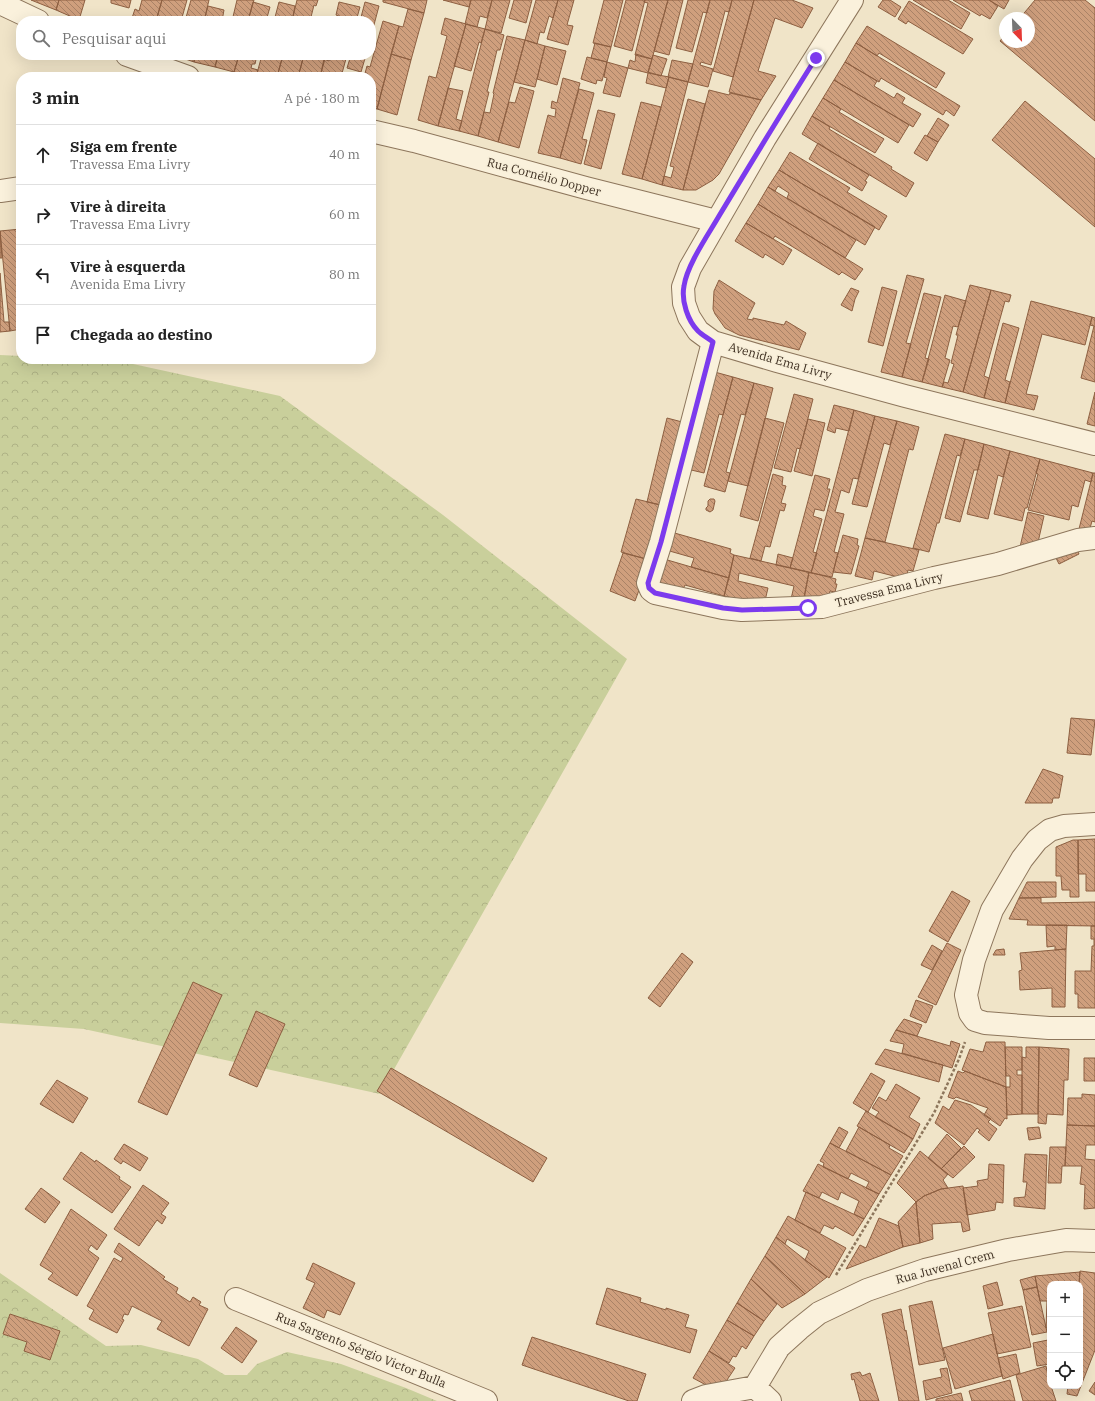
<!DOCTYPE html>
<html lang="pt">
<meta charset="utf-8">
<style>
:root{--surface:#fff;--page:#f6f6f6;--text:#222;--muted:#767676;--line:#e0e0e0}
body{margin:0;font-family:"IBM Plex Serif",serif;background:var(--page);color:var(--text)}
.controls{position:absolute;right:12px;bottom:12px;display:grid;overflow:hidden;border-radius:8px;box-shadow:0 4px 16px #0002}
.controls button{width:36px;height:36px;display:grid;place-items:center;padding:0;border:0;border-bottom:1px solid var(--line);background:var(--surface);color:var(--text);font:20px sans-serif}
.compass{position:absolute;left:999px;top:12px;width:36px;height:36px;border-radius:50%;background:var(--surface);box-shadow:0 4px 16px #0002;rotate:157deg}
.stop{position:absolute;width:12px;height:12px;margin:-9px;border:3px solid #7c3aed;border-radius:50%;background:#fff}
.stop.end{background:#7c3aed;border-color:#fff;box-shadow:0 1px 4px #0008}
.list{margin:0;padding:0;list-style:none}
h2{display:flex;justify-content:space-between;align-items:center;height:52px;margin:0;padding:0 16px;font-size:17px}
h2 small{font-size:13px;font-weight:400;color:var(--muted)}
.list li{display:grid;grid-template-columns:26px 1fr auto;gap:12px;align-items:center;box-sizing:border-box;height:60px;padding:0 16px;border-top:1px solid var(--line)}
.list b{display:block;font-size:15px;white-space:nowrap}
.list p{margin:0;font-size:13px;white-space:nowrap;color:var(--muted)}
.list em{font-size:13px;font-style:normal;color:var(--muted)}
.icon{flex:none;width:22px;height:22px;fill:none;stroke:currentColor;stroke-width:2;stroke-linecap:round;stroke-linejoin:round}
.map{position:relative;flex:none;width:1095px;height:1401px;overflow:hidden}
.search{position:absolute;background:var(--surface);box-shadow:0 4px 16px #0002;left:16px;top:16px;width:360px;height:44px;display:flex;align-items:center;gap:10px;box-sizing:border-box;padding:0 14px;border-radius:16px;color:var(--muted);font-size:15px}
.panel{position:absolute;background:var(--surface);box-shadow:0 4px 16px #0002;left:16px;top:72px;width:360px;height:292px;border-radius:16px}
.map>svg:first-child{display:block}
</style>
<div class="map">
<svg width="1095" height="1401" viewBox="0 0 1095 1401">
<defs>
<pattern id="forest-crowns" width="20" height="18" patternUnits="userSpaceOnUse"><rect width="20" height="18" fill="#c9cf9b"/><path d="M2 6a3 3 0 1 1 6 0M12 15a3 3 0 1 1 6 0" fill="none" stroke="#aeb285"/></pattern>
<pattern id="building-back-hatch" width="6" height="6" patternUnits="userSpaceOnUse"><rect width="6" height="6" fill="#cf9f7d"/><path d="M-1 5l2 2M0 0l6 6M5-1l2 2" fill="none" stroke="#a98266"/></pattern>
</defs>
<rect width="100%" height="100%" fill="#f0e4c8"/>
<path fill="url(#forest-crowns)" d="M0,355L21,356V359H110L280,396L443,515L627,659L380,1094L84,1029L0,1023Z
M0,1273L106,1346L141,1345L198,1359L225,1375H247L257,1364L287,1352L341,1364L406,1388L437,1401H0Z"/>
<path fill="url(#building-back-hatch)" stroke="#8d5f41" d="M31,0H59L56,10Z
M59,0H85L79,20L56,10Z
M111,0H131L129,8L111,3Z
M142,0H162L156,21H131L135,9L139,11Z
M162,0H187L181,21H156Z
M191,0H209L204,21H185Z
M237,0H254L248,21H232Z
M297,0H318L316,6L314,5L310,21H292Z
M383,0H427L424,13L383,2Z
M443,0H471L469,7Z
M471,0H492L487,18L480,16L477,27L465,24Z
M492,0H510L501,33L485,29Z
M514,0H532L526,23L509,18Z
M536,0H558L553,18L549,16L544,33L540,32L537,44L525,40Z
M558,0H574L567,25L573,26L568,45L547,39Z
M604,0H623L611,47L593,43Z
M626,0H645L632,51L614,46Z
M645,0H668L652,59L635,55L648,3L644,2Z
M668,0H683L669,55L654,51Z
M688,0H710L707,13L703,12L692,52L676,48Z
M710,0H732L729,12L725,11L711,65L701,62L700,65L713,69L708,87L688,82Z
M732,0H754L733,77L713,71Z
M754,0H792L813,8L802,28L775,18L758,71L776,76L761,100L729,92Z
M883,0H890L901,7L895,17L878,7Z
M913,0H948L970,13L961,29Z
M953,0H989L998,6L990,19L981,14L980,16Z
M989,0H1009L1004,9Z
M1035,0H1085L1095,8V121L1000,41L1005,35V42H1029V18H1020Z
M909,1L973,39L963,54L908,21L906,24L898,19Z
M253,2L270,7L266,21H248Z
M279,2L295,6L292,21H274Z
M339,2L360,7L356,21H340L341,17L336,15Z
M365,2L379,6L371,36V21H360Z
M208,6L224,10L222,21H204Z
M408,9L424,13L411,60L391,54L399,26L403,27Z
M445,18L466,24L438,126L418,120L429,76L436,78L447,36L441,34Z
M383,21L399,26L377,109L371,108V77H364L367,66L370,67Z
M466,24L485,29L481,43L479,42L471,71L454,66Z
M867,26L945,73L936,88L879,53L877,56L856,43Z
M485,29L504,35L500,50H497L487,92H489L478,136L459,131Z
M507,36L525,40L498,142L478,136L484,112L490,113L494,94L493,93Z
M525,40L545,46L535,87L514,82Z
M595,43L611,47L607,62L591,58Z
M856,43L960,106L954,116L946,110L943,115L881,78L879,82L845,62Z
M545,46L566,51L557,85L537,79Z
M391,54L411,60L397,115L377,109Z
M636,54L652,59L648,73L628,68L630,60L635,62Z
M174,55H195L194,62Z
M195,55H218L215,67L194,62Z
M218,55H239L234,72L215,67Z
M239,55H257L255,64H252L251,68L258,70L256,77L234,72Z
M262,55H283L277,77H256Z
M283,55H304L298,77H277Z
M304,55H326L320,77H298Z
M331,55H347L341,77H320L324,59L329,61Z
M351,55H366L361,72L347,68Z
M653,55L667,59L661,76L648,72Z
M587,57L607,62L602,81L597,80L596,84L581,79Z
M672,60L693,64L688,82L668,77Z
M607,62L628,68L620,97L603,93L607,78L604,77Z
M845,62L877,81L874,86L894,98L897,93L905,98L902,103L921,114L913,127L834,80Z
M648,73L669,77L666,88L646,83Z
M669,77L688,82L662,185L642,179Z
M563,78L580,83L560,158L538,153L548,115L555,117L556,109L551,108L552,101L557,103Z
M834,80L909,125L898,143L823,98Z
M520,87L534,91L519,148L498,142L509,102L515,103Z
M448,88L463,91L456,119L462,121L459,131L438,126Z
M579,89L594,93L582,139L587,140L581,164L560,158Z
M709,90L729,95L730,93L761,100L719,174L713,180L696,190H683Z
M823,98L841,109L839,112L884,139L875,153L812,116Z
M688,99L705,104L683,190L662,185L664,176L671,178L674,167L670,166Z
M1025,101L1095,159V227L992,140Z
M641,102L661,107L642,179L622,174Z
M598,110L615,114L601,169L584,164Z
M812,116L830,127L829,129L892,167L891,169L914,183L906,197L802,134Z
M938,118L949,125L938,142L927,136Z
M925,135L938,142L927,161L914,153Z
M818,143L869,175L865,181L867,182L862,191L809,159Z
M790,152L850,188L847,192L887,216L879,230L779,170Z
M779,170L875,227L865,245L787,198L789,193L778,186L775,191L768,187Z
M768,187L856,240L845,258L758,204Z
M758,204L863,269L855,280L842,272L839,275L775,236L773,239L746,223Z
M746,223L792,250L783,265L765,254L763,258L735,241Z
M21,229V329L10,331L0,231Z
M0,231L2,258H0Z
M0,273L4,322H9L10,331L0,332Z
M907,275L924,279L906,343L911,344L902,377L881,372Z
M719,280L755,303L747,319L753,320V318L784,325L786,321L806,333L799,350L739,335L725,328L715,314L713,309L714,291Z
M970,285L991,290L963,392L942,387L944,382L948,383L954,364L951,363L958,335H956Z
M882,287L897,291L883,346L868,342Z
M851,288L859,291L855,299L852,311L841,305Z
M991,290L1011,295L1009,302L1005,301L984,376L989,378L984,398L963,392Z
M924,293L941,297L925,358L929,359L922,382L902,377Z
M945,295L966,301L958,327L953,326L945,358L950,360L942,387L922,382Z
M1031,301L1092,317L1085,345L1042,334L1026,394L1038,396L1034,410L1005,403Z
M1092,317L1095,318V382L1081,378L1094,326L1090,325Z
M1003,323L1019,328L1005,380L1010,382L1005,403L984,398Z
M711,371L733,377L723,415L719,414L704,473L687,469Z
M733,377L754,383L745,415L741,414L726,472L730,473L725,492L704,486Z
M754,383L773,388L748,486L728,481Z
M1095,392V426L1087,424Z
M794,394L813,399L800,449L797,448L791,472L774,468Z
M834,405L854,410L849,431L836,428L835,433L827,430Z
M854,410L875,416L858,479L853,478L849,493L841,490L835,512L844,514L834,552L838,553L832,577L811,573Z
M875,416L897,421L890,445L884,443L867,507L852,504Z
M667,418L686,423L665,506L647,502Z
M765,418L784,423L758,521L740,516Z
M808,419L825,423L812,476L794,471Z
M897,421L919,427L913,450L909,449L885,542L865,538Z
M945,434L965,439L960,456L957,455L939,523H937L929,552L913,548Z
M965,439L984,444L978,470H974L960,522L945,518Z
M984,444L1010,451L1003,477L998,475L988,519L967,514Z
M1010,451L1040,459L1027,508H1025L1022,521L994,514Z
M1040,459L1093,473L1091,482L1085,480L1078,507L1072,505L1069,520L1028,510L1038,474L1036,473Z
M1093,473H1095V522L1092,521L1089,532L1079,529Z
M773,474L783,477L782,485L786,486L781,503L786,504L784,511L780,510L770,547L765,546L761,561L750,558Z
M815,475L830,479L827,489H830L824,511L815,509L813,516L822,519L813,552L817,553L811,573L790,568Z
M636,499L665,506L650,560L621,552Z
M710,499H714L715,501L713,510L710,512L706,510V508L708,506V501Z
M1028,512L1044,516L1036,551L1020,547Z
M671,532L731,549L730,553L734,555L729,578L691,567L694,558L666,550Z
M843,535L858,539L857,545L859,546L851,574L833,572Z
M865,538L919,550L913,571L908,570L906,579L874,571L872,580L855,576Z
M1075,545L1079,554L1059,564L1054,554Z
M623,553L650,560L635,601L610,591Z
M778,554L793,558L790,568L776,565Z
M734,555L809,572L803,602L791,599L794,586L739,573L738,581L768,588L764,605L724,596Z
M664,559L729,578L724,596L685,585L683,589L652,581Z
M809,572L836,579L835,584H837L835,592L830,591L826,605L804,599Z
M1071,718L1095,720L1091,755L1067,753Z
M1043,769L1063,776L1059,798H1053L1052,803H1025Z
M1095,839V891H1086V874H1078V840Z
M1073,840H1078L1079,897H1070V890H1062L1061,876H1056V847Z
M1027,882H1056V897L1019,898Z
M952,891L970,901L948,942L929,931Z
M1019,898H1041V903L1095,902V926L1027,925L1028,920L1009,919Z
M1046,925H1067L1066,949L1055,950V946L1047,947Z
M1091,926H1095V1008H1078V994H1075V971H1091L1092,946H1094V939H1091Z
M947,943L961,950L936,1005L918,997Z
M932,945L942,951L932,970L921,965Z
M1004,949L1005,955H993L996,950Z
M1066,949L1065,1007H1052V988L1020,990L1019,971L1022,970L1020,953Z
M682,953L693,962L660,1007L648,998Z
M193,982L222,995L167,1115L138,1102Z
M916,1000L933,1006L926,1023L910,1016Z
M256,1011L285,1024L257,1087L229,1075Z
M904,1019L922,1025L917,1036L896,1030Z
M896,1030L950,1046L951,1041L960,1044L952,1068L902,1053L904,1044L890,1041Z
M986,1042H1005L1006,1087L962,1070L970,1049L983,1052Z
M1005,1047H1022V1070H1017V1075H1022V1114L1007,1115L1006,1087H1010V1076H1006Z
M1026,1047H1039L1038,1114H1022V1057L1026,1058Z
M1039,1047L1069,1049L1068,1080H1064L1063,1115L1047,1114L1046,1124L1038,1123Z
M885,1049L943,1065L939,1082L875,1064Z
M1084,1058H1095V1081H1084Z
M391,1068L547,1158L533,1182L377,1091Z
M958,1071L963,1073L965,1071L1006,1087L1007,1119L1005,1118L1000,1126L984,1115L988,1108L956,1097L954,1099L948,1097Z
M871,1073L885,1081L868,1112L853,1103Z
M57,1080L88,1098L73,1123L40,1104Z
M896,1084L920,1098L909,1117L920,1124L913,1139L875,1117L879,1112L872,1108L879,1097L886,1101Z
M1082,1094L1095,1095V1126L1067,1125L1068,1098H1082Z
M955,1100L971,1105L991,1119L988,1122L997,1129L989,1141L978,1132L980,1130L977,1128L964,1145L935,1123L943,1106L949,1110Z
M866,1111L913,1139L904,1153L857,1126Z
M1067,1125L1095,1126V1145H1086L1085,1159L1095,1160V1208L1084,1209L1085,1185L1080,1184L1082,1166H1065Z
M839,1127L848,1132L839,1148L830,1143Z
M859,1127L890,1145L889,1148L903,1156L891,1175L846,1151Z
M1039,1127L1041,1138L1029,1140L1027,1128Z
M947,1134L961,1148L941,1169L928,1158Z
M830,1143L891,1175L879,1194L866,1188L869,1182L851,1173L848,1179L823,1167L824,1163L820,1161Z
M124,1144L148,1158L140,1171L123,1161L121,1164L114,1159Z
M964,1146L975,1157L953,1178L941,1169Z
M1050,1147H1066L1065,1166H1062L1061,1183H1048Z
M920,1151L948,1174L943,1180L948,1188L941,1189L924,1196L916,1202L897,1183Z
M81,1152L95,1162L96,1160L120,1177L119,1179L131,1187L112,1213L63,1179Z
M1025,1154L1047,1155L1045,1209L1014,1206V1198L1025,1197L1027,1182H1023Z
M818,1164L879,1194L864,1219L854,1214L859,1201L841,1192L838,1200L822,1192L819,1198L803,1191Z
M989,1164L1004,1165L1003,1203L996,1202L995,1210L967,1215L963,1188L978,1186L977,1181L988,1179Z
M143,1185L169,1203L161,1214L166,1217L162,1224L157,1220L139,1246L114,1229Z
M963,1186L970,1230L963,1232L961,1222L932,1224L933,1239L920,1243L916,1202L924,1196L941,1189Z
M41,1188L60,1202L45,1223L25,1209Z
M806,1192L864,1219L853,1236L835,1226L833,1229L824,1225L820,1233L795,1220Z
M916,1202L920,1243L903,1247L898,1222Z
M71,1209L107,1235L97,1250L91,1245L88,1250L99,1258L77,1296L48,1279L53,1273L40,1265Z
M788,1216L846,1248L829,1278L805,1260L809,1251L787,1239L785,1244L776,1237Z
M879,1218L899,1226L903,1247L846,1269L860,1245L866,1248Z
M776,1237L785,1244L827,1277L805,1294L765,1256Z
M119,1243L165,1277L163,1279L178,1288L176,1293L190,1302L193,1297L201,1302L199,1305L208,1309L189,1346L157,1329L162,1321L132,1306L128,1315L124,1314L122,1319L124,1320L117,1333L89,1319L94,1310L87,1306L114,1258L121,1262L123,1258L114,1252Z
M765,1256L805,1294L782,1308L751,1279Z
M313,1263L355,1283L340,1315L327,1310L324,1318L303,1308L315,1283L306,1279Z
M1080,1271L1095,1273V1350L1077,1396L1067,1394L1068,1386H1080V1284H1079Z
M1080,1272L1079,1284H1050V1328H1046L1047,1301H1040L1035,1276Z
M1035,1276L1037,1287L1023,1290L1020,1280Z
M751,1279L777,1304L764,1321L737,1303Z
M997,1282L1003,1305L988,1309L983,1286Z
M1037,1287L1047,1332L1032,1335L1023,1290Z
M607,1288L641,1298L640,1302L666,1310V1308L689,1315L685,1327L697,1330L690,1353L596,1324Z
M932,1301L945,1360L919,1365L909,1306Z
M737,1303L764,1321L754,1336L727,1320Z
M1022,1306L1031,1347L997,1354L988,1313Z
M901,1309L905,1331L906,1330L919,1401H899L882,1314Z
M10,1314L60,1331L50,1360L24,1351L27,1342L3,1334Z
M727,1320L754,1336L746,1349L742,1346L736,1357L733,1356L729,1363L709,1351Z
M236,1327L257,1341L242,1363L221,1348Z
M993,1334L1002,1376L955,1389L943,1348Z
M532,1337L646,1374L637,1401H629L522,1365Z
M1048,1340L1050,1347V1364L1037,1366L1033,1343Z
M709,1351L735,1368L719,1392L693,1378Z
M1016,1354L1020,1373L1003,1379L998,1358Z
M1046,1366L1050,1386H1051L1056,1401H1023L1016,1375Z
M947,1368L952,1393L926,1400L923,1381L942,1377L940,1369Z
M860,1372L862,1376L870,1373L879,1401H860L854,1379L852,1380L851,1374Z
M1010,1380L1015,1401H972L969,1391Z
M1095,1382V1395L1089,1391Z
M961,1393L963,1401H936V1399Z"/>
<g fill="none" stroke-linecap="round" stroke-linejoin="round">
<defs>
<path id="minor" d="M852,0L765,138L690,268L683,287L684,303L689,317L698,331L713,342L777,361L905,396L1095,444
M0,3L38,21
M127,55L188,77
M371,131L414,141L586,188L716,221
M0,191L21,188
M713,342L661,542L648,583L651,590L655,593L723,608L742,610L822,607L934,578L998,564L1078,540L1095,538
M1095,824L1064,826L1050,830L1037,840L1022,859L992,910L974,960L966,995L970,1013L975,1020L985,1023L1049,1028H1095
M236,1299L486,1401
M755,1387L770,1401
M693,1401L706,1396L755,1387L779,1347L799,1329L819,1313L867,1290L925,1270L1008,1250L1066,1240L1095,1241"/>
</defs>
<use href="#minor" stroke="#8d765c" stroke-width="24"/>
<path stroke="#8d765c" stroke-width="2.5" stroke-dasharray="3 2" stroke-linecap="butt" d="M836,1275L934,1113L959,1059L965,1042"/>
<use href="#minor" stroke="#faf1dc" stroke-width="22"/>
</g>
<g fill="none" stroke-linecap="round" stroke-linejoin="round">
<path stroke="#7c3aed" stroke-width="5" d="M808,608L742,610L723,608L655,593L649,588L648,583L661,542L713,342C708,338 702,335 698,331C688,321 681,301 684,286C687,265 708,235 719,216C751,163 783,110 816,58"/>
</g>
<g text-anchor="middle" stroke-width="3" stroke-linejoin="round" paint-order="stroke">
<g font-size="12" fill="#3d2e20" stroke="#f7eed8">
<text transform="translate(544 177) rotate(15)" y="4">Rua Cornélio Dopper</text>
<text transform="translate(780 361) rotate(16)" y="4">Avenida Ema Livry</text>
<text transform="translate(889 590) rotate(-14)" y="4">Travessa Ema Livry</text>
<text transform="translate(945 1267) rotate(-15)" y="4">Rua Juvenal Crem</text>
<text transform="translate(361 1350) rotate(22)" y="4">Rua Sargento Sérgio Victor Bulla</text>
</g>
</g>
</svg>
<div class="controls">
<button>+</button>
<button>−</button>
<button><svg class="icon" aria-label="locate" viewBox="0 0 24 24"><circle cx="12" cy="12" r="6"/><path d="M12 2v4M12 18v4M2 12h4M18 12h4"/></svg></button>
</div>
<svg class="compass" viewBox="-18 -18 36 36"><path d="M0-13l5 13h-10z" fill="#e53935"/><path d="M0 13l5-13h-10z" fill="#767676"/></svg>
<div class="stop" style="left:808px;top:608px"></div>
<div class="stop end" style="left:816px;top:58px"></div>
<div class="search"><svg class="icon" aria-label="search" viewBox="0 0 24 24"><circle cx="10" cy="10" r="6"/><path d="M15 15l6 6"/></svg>Pesquisar aqui</div>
<section class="panel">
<h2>3 min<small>A pé · 180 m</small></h2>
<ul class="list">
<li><svg class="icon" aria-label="ahead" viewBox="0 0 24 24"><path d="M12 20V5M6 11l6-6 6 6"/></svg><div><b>Siga em frente</b><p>Travessa Ema Livry</p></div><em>40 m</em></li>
<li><svg class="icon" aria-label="right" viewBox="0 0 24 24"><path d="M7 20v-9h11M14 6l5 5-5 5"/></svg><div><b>Vire à direita</b><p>Travessa Ema Livry</p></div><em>60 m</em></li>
<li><svg class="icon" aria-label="left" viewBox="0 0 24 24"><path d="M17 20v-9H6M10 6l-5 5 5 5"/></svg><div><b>Vire à esquerda</b><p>Avenida Ema Livry</p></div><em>80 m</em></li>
<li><svg class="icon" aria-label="arrive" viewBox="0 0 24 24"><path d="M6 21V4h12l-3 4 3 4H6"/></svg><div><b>Chegada ao destino</b></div></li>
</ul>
</section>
</div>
